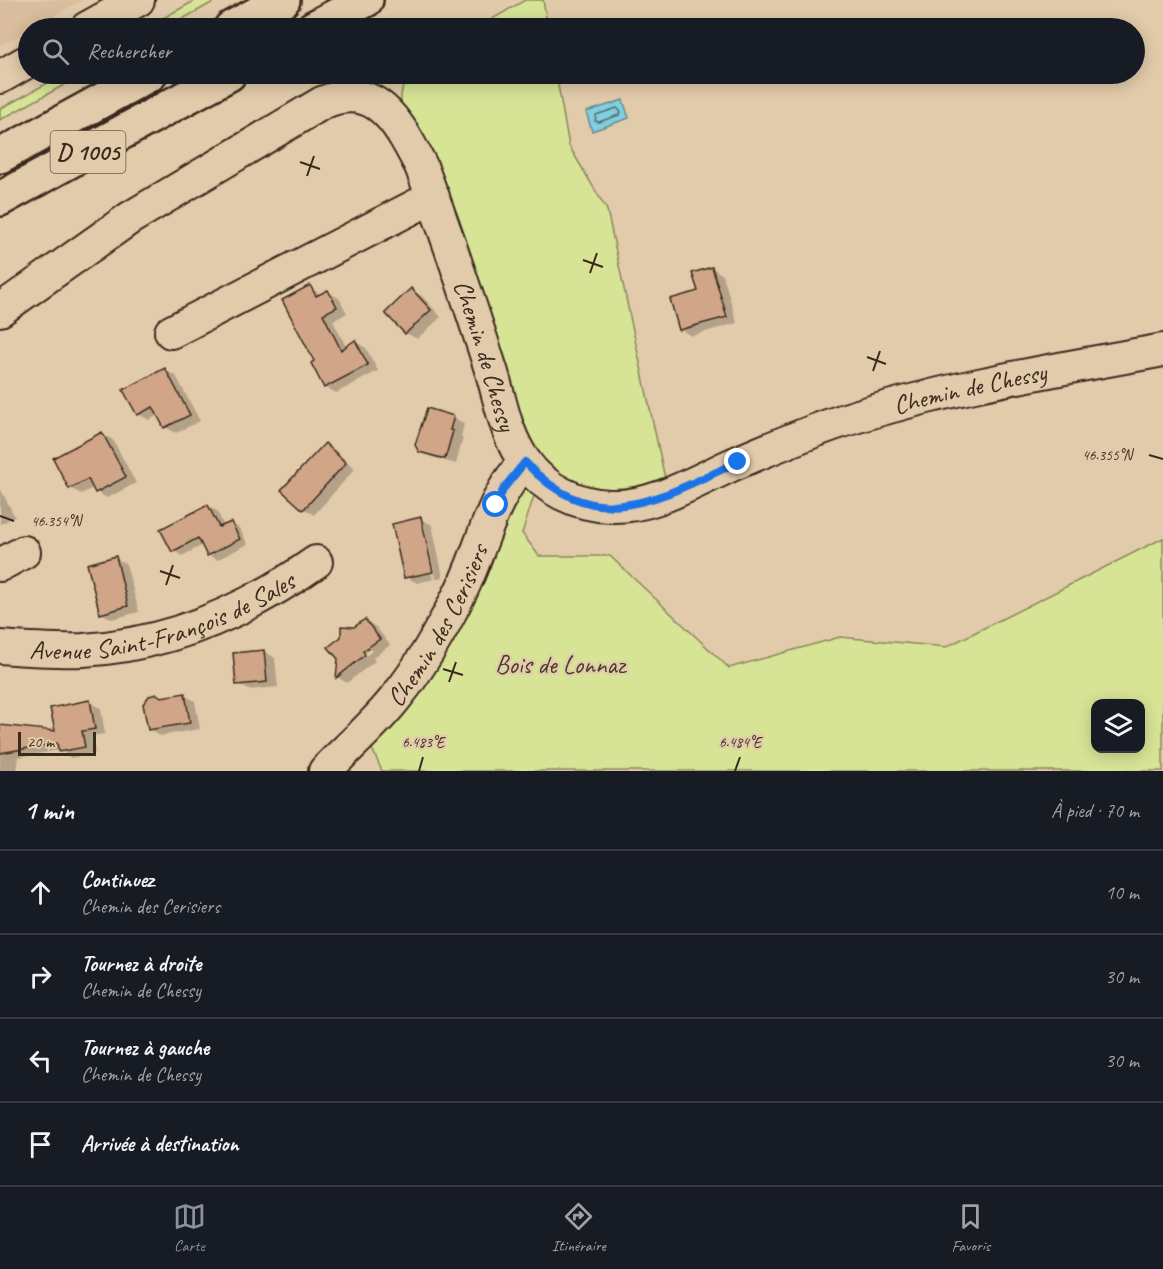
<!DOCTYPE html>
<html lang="fr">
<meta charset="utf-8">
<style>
:root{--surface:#171b24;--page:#242831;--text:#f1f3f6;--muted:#9ea1a6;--line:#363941;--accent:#8c9099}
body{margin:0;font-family:Caveat,sans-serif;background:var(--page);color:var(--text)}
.controls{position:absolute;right:18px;bottom:18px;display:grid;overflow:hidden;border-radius:12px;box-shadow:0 3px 15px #0003}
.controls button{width:54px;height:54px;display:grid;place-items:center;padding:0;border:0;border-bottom:2px solid var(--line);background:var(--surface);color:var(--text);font:30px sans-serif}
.scale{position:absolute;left:18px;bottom:15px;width:78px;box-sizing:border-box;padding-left:6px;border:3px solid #3b2a1e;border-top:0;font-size:16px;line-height:21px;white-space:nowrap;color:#3b2a1e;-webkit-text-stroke:4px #e2cbab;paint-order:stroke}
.stop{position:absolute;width:18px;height:18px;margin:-14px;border:4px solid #1a73e8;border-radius:50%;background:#fff}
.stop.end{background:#1a73e8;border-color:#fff;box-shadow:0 2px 6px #0008}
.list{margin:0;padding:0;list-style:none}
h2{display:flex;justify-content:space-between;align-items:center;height:78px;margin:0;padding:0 24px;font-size:26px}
h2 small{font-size:20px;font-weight:400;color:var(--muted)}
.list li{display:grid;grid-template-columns:39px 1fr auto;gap:18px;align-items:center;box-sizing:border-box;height:84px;padding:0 24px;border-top:2px solid var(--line)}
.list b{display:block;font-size:22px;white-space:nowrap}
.list p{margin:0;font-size:20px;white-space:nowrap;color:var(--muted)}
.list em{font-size:20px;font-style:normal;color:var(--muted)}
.icon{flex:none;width:33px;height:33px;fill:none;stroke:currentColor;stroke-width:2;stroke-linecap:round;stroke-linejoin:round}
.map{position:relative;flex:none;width:1163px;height:771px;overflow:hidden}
.search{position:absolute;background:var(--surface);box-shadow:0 3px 15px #0003;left:18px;right:18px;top:18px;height:66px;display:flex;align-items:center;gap:15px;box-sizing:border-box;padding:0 21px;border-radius:33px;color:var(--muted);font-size:22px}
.sheet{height:414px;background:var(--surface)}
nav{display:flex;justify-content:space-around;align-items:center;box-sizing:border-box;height:84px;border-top:2px solid var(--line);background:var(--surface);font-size:16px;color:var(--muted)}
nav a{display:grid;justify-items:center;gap:3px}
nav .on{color:var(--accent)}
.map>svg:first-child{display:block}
</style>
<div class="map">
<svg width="1163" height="771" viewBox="0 0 1163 771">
<rect width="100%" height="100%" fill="#e2cbab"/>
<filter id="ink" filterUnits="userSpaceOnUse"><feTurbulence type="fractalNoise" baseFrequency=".0167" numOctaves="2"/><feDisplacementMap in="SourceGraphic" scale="12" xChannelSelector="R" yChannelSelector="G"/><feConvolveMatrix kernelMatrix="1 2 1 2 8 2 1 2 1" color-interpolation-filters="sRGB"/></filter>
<g filter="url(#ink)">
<path fill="#dabd9d" d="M0,0H82L0,46Z"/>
<path fill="#d7e496" stroke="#89875a" stroke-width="1.5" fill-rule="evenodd" d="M196,0H217L166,28H145Z
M525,0H543L548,28H477Z
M64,74H84L0,120V109Z
M410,74H556L569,146L607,210L666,483L640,493L592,495L535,459L401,107C400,93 402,85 410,74Z
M521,481L535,493L522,533L539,556H610L729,668L840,637L946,647L1163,538V771H382L370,744ZM1096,704H1140V748H1096Z"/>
<path fill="#80cedf" stroke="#648c92" stroke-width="1.5" d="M623,100L629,118L592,131L586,112Z"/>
<path fill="#0003" fill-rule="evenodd" d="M649,22L660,28H627Z
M712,268L723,275L737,323L691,336L680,329Z
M310,287L321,295L328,292L339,298L347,313L333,321L347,348L356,342L366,348L378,371L336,393L325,387L316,362Z
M411,290L422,296L441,317L417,339L406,333L387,313Z
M165,370L176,376L200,421L176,433L165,427L159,415L149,420L138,414Z
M428,410L454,417L464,424L461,437L463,438L456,464L432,457L420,451Z
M102,434L113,440L136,483L107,498L96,492L93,488L81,494L70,488Z
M325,445L335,450L355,469L314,515L304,509Z
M0,488L15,517L0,524Z
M208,506L217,511L224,526L231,523L239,528L248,544L217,560L208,555L203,545L182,556L174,551Z
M421,519L432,525L443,577L417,583L406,577ZM421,525H424L436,579H433Z
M115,558L126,564L139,612L112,619L101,613Z
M365,621L376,627L390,645L373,658L375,661L347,683L337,677L339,658L354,629ZM371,649L372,651L348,670V666Z
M264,651L275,658L278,687L249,690L238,684Z
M184,695L195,701L200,729L160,736L149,729L161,698Z
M90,702L101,708L105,734L92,736L95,753L71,758L60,750L19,757L17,771H0V726L57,733Z"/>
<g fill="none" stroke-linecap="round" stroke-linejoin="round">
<path stroke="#576c6b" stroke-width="1.5" d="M617,108L621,112L619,115L599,122L595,121L596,115Z"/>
</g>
<path fill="#d0a588" stroke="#3b2a1e" stroke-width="1.5" d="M712,267L727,317L679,330L670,299L698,291L692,273Z
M310,285L316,296L328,290L337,307L323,314L341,350L355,340L368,365L324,388L311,363L314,361L282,300Z
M411,288L431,310L405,334L385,313Z
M165,368L190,415L164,428L153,407L137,415L123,390Z
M427,408L454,416L450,430L453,431L445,459L419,452L415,445Z
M102,432L126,477L95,493L88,479L69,489L53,458Z
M325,443L346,463L303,510L281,490Z
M208,505L219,527L231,522L240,539L207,556L198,538L172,552L160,529Z
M421,517L433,572L404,578L392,524Z
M116,556L128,606L100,614L87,564Z
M365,619L380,639L363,651L365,655L336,678L338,659L328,647L341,637V626L354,627Z
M264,650L267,682L236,685L233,653Z
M185,693L190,723L148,730L143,704L149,696L157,694L161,697Z
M90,700L95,729L82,731L85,747L59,752L57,743L0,753V725L55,731L50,708Z"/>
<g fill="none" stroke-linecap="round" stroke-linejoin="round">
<defs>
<g id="minor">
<path d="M87,28L138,0"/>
<path d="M0,77L28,61"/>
<path id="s1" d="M0,310L130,218L322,103C377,79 399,124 421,166C447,234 470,304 492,373C501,403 506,436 525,462C544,489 577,505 610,506C654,508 697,480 736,463C771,448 806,433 842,421C948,387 1054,370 1163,350"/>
<path d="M171,332L433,197"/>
<path d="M0,565L24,552"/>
<path id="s2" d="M0,647C27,649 55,651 83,650C168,645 247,611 316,562"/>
<path id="s3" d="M325,771C349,746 377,723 398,695C423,664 442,629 460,593C482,550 490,498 525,462"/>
</g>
<path id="highway" d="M231,28L283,0
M313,28L366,0
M0,156L150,74
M0,199L229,74"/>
</defs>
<use href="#minor" stroke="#3b2a1e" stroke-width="36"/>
<use href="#highway" stroke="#3b2a1e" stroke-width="38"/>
<use href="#minor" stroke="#e2cbab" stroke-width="32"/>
<use href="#highway" stroke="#e2cbab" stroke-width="33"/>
</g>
</g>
<g fill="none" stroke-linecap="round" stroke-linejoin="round" filter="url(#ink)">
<path stroke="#1a73e8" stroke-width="8" d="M496,505L504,488L525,462C596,539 659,498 738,462"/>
</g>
<path fill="none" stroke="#3b2a1e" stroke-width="2" d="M300,162L320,169M307,176L314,156M583,260L603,267M590,273L597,253M867,357L886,364M873,371L880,351M1149,455L1163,459M0,516L14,521M160,571L180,578M166,585L173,565M443,669L463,675M449,682L456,662M419,771L423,757M735,771L740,757"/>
<g text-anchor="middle" stroke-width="4.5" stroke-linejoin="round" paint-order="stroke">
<rect fill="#e2cbab" stroke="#6d5a48" stroke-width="1.5" x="50.5" y="131" width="75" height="42" rx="4.5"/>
<g font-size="24" font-weight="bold" fill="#3b2a1e">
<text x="88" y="160">D 1005</text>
</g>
<g font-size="26" fill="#3b2a1e" stroke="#e2cbab">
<text dy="9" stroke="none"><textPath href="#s1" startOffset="717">Chemin de Chessy</textPath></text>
<text dy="9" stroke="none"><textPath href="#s1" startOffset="1311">Chemin de Chessy</textPath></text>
<text dy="9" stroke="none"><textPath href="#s2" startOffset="168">Avenue Saint-François de Sales</textPath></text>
<text dy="9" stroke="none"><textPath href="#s3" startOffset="186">Chemin des Cerisiers</textPath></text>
</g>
<g font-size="26" fill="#4b3d2a" stroke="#e2cbab">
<text x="560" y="673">Bois de Lonnaz</text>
</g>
</g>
<g font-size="15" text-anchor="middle" fill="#3b2a1e" stroke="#e2cbab" stroke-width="4.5" stroke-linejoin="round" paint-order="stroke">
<text x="1107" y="460">46.355°N</text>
<text x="56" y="526">46.354°N</text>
<text x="423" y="747">6.483°E</text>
<text x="740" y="747">6.484°E</text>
</g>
</svg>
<div class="controls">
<button><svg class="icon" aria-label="layers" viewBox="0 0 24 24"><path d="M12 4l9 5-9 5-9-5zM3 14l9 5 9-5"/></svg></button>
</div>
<div class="scale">20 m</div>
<div class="stop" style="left:496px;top:505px"></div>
<div class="stop end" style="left:738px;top:462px"></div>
<div class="search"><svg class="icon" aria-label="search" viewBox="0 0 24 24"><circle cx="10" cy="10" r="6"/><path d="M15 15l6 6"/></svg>Rechercher</div>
</div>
<section class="sheet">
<h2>1 min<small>À pied · 70 m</small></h2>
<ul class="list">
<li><svg class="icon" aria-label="ahead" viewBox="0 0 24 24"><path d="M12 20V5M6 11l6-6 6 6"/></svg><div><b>Continuez</b><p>Chemin des Cerisiers</p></div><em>10 m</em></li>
<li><svg class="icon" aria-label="right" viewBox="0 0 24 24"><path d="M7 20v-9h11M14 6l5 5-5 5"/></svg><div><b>Tournez à droite</b><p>Chemin de Chessy</p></div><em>30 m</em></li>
<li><svg class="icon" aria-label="left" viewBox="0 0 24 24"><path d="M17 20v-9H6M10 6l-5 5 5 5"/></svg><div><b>Tournez à gauche</b><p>Chemin de Chessy</p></div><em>30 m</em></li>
<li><svg class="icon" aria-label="arrive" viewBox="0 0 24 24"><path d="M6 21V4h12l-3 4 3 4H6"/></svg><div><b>Arrivée à destination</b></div></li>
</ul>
</section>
<nav>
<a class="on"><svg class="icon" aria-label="map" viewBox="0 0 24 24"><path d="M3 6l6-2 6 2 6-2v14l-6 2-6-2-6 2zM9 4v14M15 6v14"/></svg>Carte</a>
<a><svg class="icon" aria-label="directions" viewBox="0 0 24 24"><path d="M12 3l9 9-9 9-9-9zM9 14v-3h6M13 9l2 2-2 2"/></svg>Itinéraire</a>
<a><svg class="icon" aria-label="saved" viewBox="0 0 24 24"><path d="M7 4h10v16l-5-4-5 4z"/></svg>Favoris</a>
</nav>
